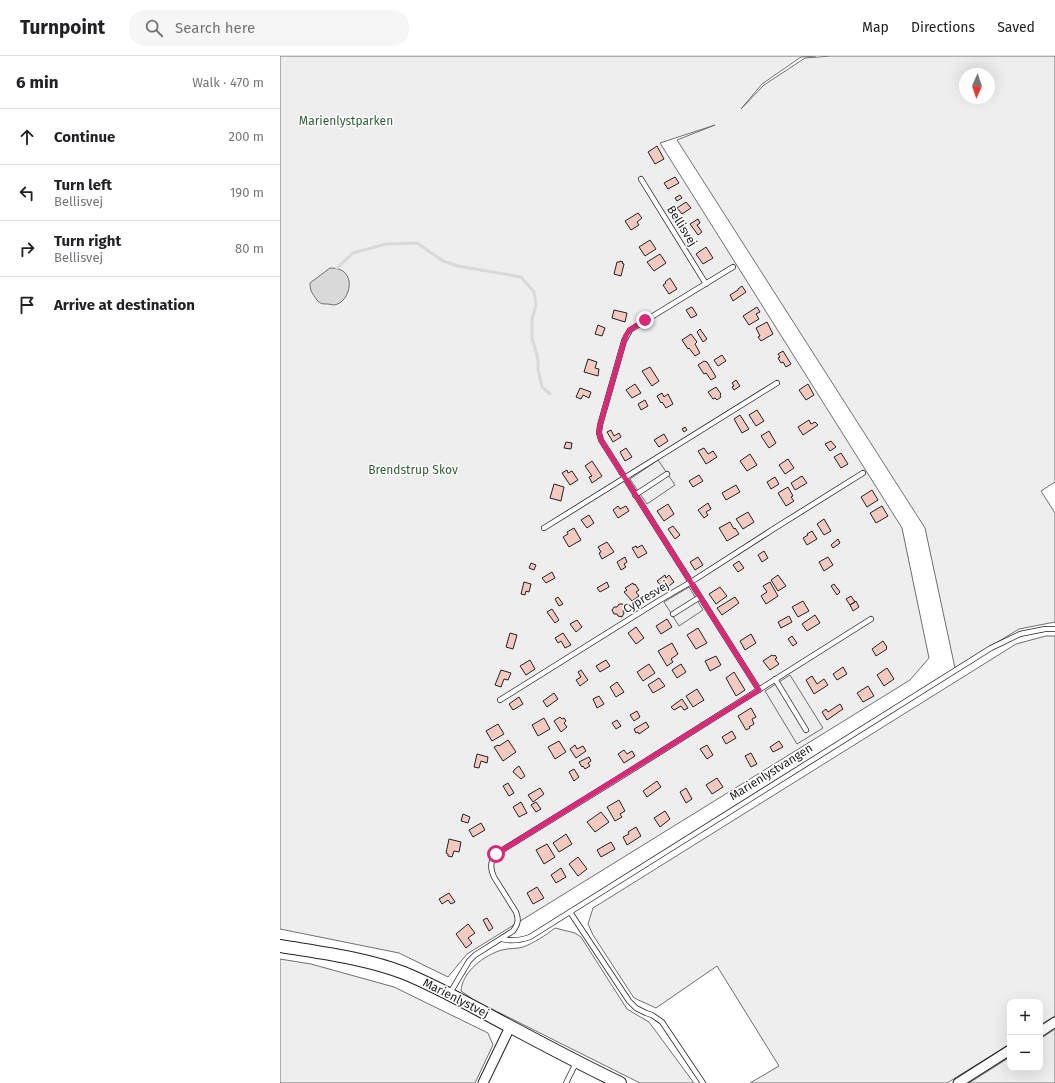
<!DOCTYPE html>
<meta charset="utf-8">
<style>
:root{--surface:#fff;--page:#f6f6f6;--text:#202124;--muted:#757577;--line:#e0e0e0}
body{margin:0;font-family:"Fira Sans",sans-serif;background:var(--page);color:var(--text)}
.controls{position:absolute;right:12px;bottom:12px;display:grid;overflow:hidden;border-radius:8px;box-shadow:0 4px 16px #0002}
.controls button{width:36px;height:36px;display:grid;place-items:center;padding:0;border:0;border-bottom:1px solid var(--line);background:var(--surface);color:var(--text);font:20px sans-serif}
.compass{position:absolute;left:679px;top:12px;width:36px;height:36px;border-radius:50%;background:var(--surface);box-shadow:0 4px 16px #0002;rotate:183deg}
.stop{position:absolute;width:12px;height:12px;margin:-9px;border:3px solid #db2777;border-radius:50%;background:#fff}
.stop.end{background:#db2777;border-color:#fff;box-shadow:0 1px 4px #0008}
.list{margin:0;padding:0;list-style:none}
h2{display:flex;justify-content:space-between;align-items:center;height:52px;margin:0;padding:0 16px;font-size:17px}
h2 small{font-size:13px;font-weight:400;color:var(--muted)}
.list li{display:grid;grid-template-columns:26px 1fr auto;gap:12px;align-items:center;box-sizing:border-box;height:56px;padding:0 16px;border-top:1px solid var(--line)}
.list b{display:block;font-size:15px;white-space:nowrap}
.list p{margin:0;font-size:13px;white-space:nowrap;color:var(--muted)}
.list em{font-size:13px;font-style:normal;color:var(--muted)}
.icon{flex:none;width:22px;height:22px;fill:none;stroke:currentColor;stroke-width:2;stroke-linecap:round;stroke-linejoin:round}
.map{position:relative;flex:none;width:775px;height:1027px;overflow:hidden}
header{display:flex;align-items:center;gap:24px;box-sizing:border-box;height:56px;padding:0 20px;background:var(--surface);border-bottom:1px solid var(--line)}
header strong{font-size:19px}
nav{display:flex;gap:22px;margin-inline-start:auto;font-size:14px}
.search{width:280px;height:36px;background:var(--page);display:flex;align-items:center;gap:10px;box-sizing:border-box;padding:0 14px;border-radius:16px;color:var(--muted);font-size:15px}
main{display:flex}
aside{flex:1;background:var(--surface)}
.map>svg:first-child{display:block}
</style>
<header>
<strong>Turnpoint</strong>
<div class="search"><svg class="icon" aria-label="search" viewBox="0 0 24 24"><circle cx="10" cy="10" r="6"/><path d="M15 15l6 6"/></svg>Search here</div>
<nav><a>Map</a><a>Directions</a><a>Saved</a></nav>
</header>
<main>
<aside>
<h2>6 min<small>Walk · 470 m</small></h2>
<ul class="list">
<li><svg class="icon" aria-label="ahead" viewBox="0 0 24 24"><path d="M12 20V5M6 11l6-6 6 6"/></svg><div><b>Continue</b></div><em>200 m</em></li>
<li><svg class="icon" aria-label="left" viewBox="0 0 24 24"><path d="M17 20v-9H6M10 6l-5 5 5 5"/></svg><div><b>Turn left</b><p>Bellisvej</p></div><em>190 m</em></li>
<li><svg class="icon" aria-label="right" viewBox="0 0 24 24"><path d="M7 20v-9h11M14 6l5 5-5 5"/></svg><div><b>Turn right</b><p>Bellisvej</p></div><em>80 m</em></li>
<li><svg class="icon" aria-label="arrive" viewBox="0 0 24 24"><path d="M6 21V4h12l-3 4 3 4H6"/></svg><div><b>Arrive at destination</b></div></li>
</ul>
</aside>
<div class="map">
<svg width="775" height="1027" viewBox="0 0 775 1027">
<rect width="100%" height="100%" fill="#fff"/>
<path fill="#eee" stroke="#6f6f6f" fill-rule="evenodd" d="M0,0H536L521,1L482,28L461,53L484,29L525,2L551,0H775V426L761,435L775,457V566L739,573L675,612L645,472L397,84L435,69L380,87L622,472L649,602L630,624L187,898L168,921L119,897L0,873ZM685,18H709V42H685Z
M766,580H775V960L760,969V946H730V988L667,1027H470L499,1010L437,910L376,952L354,942L313,879L308,868L313,852L736,588Z
M275,872L295,877L301,881L347,953L369,966L414,1027H360L194,944L181,935C182,916 204,899 222,894C229,892 237,893 243,891C254,887 266,879 275,872Z
M0,903L31,908L114,931L208,977L213,989L195,1027H0Z
M775,973V1027H689L730,1001V1012H760V983Z"/>
<path fill="#ededed" stroke="#6f6f6f" d="M378,404L395,429L367,448L350,423Z
M409,531L423,554L399,570L384,546Z
M510,619L543,672L517,688L485,635Z"/>
<path fill="#d9d9d9" stroke="#6f6f6f" d="M50,212C79,211 71,247 54,249C52,249 50,248 48,248C43,248 40,248 37,244C32,237 30,235 30,227Z"/>
<g fill="none" stroke-linecap="round" stroke-linejoin="round">
<path stroke="#d9d9d9" stroke-width="3" d="M57,212L73,197L106,188L137,187L163,205L178,210L241,221L254,236L256,249L252,263V282L258,303V314L262,331L270,338"/>
</g>
<path fill="#f3c9c0" stroke="#222" d="M377,90L384,103L375,108L368,96Z
M395,121L399,127L388,133L384,127Z
M400,139L402,142L397,145L395,142Z
M406,146L411,152L402,158L397,152Z
M358,157L362,162L357,166L359,169L351,174L345,165Z
M418,163L420,167L417,169L422,176L418,179L410,168Z
M370,184L376,193L365,200L359,191Z
M426,191L433,202L423,208L416,198Z
M380,198L386,207L374,215L367,206Z
M340,205L343,206L342,207L344,208L341,220L334,218L337,206H340Z
M390,222L397,233L389,238L383,229L386,227L385,226Z
M462,230L466,236L453,245L450,239L458,234V233Z
M412,251L417,259L411,262L406,254Z
M477,251L480,256L476,258L479,263L469,269L463,260Z
M334,254L347,257L345,266L332,262Z
M487,266L493,278L481,285L478,281L480,280L476,272Z
M318,269L325,272L322,280L315,278Z
M420,273L427,283L423,286L417,276Z
M411,278L417,286L415,288L420,297L415,300L409,292L408,293L402,284Z
M503,295L511,308L506,311L503,306L501,307L498,302L500,301L498,298Z
M442,299L446,305L438,310L434,304Z
M308,303L317,306L315,312L319,313L318,320L304,316Z
M424,305L427,306L436,321L431,324L426,317L424,318L418,309Z
M370,311L379,325L372,330L362,315Z
M456,324L460,330L454,334L452,331L454,330L452,327Z
M355,328L361,337L352,342L346,334Z
M528,328L534,339L526,344L519,334Z
M436,331L441,338L440,339L441,341L437,344L435,342L433,343L428,336Z
M300,332L311,336L309,342L303,339L301,343L296,341Z
M382,337L384,341L388,338L393,348L386,352L382,346L381,347L377,340Z
M365,344L368,350L361,354L358,348Z
M477,354L484,365L476,370L469,359Z
M460,359L469,373L462,377L454,363Z
M529,364L531,368L535,366L538,369L523,379L518,371Z
M405,371L407,374L404,376L402,373Z
M331,374L334,380L339,377L341,381L333,386L327,376Z
M489,375L496,387L489,392L481,380Z
M384,378L388,385L379,391L374,384Z
M551,385L556,391L550,395L545,388Z
M286,386L292,387L291,393L284,392Z
M346,392L352,401L345,405L340,396Z
M424,392L428,398L433,395L437,401L426,408L418,395Z
M561,397L568,408L561,412L554,401Z
M470,398L477,409L467,415L460,405Z
M508,403L514,412L505,418L499,409Z
M312,405L322,420L312,427L309,421L312,420L305,410Z
M287,414L288,417L292,415L298,424L290,429L282,417Z
M419,419L423,425L413,431L409,425Z
M522,420L527,427L515,434L511,427Z
M495,421L499,428L491,433L487,426Z
M274,428L284,431L281,445L270,442Z
M456,429L460,436L446,444L442,437Z
M508,431L513,440L511,441L514,445L506,450L498,437Z
M592,434L598,444L587,451L581,441Z
M428,447L431,453L426,456L428,459L424,462L418,454Z
M388,448L394,458L384,465L377,455Z
M338,450L340,453L346,450L349,455L338,462L333,454Z
M602,450L608,460L596,467L590,457Z
M468,456L474,466L463,473L456,463Z
M309,459L314,467L307,472L301,464Z
M544,463L551,475L544,479L537,468Z
M450,466L454,473L455,472L459,478L447,485L439,472Z
M393,470L400,479L395,483L388,473Z
M294,472L301,484L289,491L283,481L288,478L287,476Z
M532,475L537,483L527,489L523,482L528,479L527,478Z
M558,483L560,487L553,492L551,489Z
M327,486L334,496L322,503L319,497L321,496L318,491Z
M362,489L367,497L358,502L352,492L356,490L357,492Z
M484,495L488,502L482,506L478,499Z
M345,501L347,506L344,508L346,511L341,514L337,506Z
M418,501L423,509L415,514L410,506Z
M548,501L553,509L544,515L539,506Z
M459,505L464,512L458,516L453,509Z
M251,507L256,509L254,514L249,512Z
M272,516L275,522L266,527L262,522Z
M385,519L386,522L389,519L394,526L384,534L377,525Z
M498,519L506,530L498,535L491,524Z
M244,526L251,528L249,536L246,535L245,539L241,538Z
M327,526L329,531L320,536L317,532Z
M490,526L498,540L486,548L481,540L487,536L483,530Z
M353,527L354,529L355,528L359,534L356,536L359,540L352,545L344,536L347,534L345,532Z
M554,528L560,536L557,539L551,530Z
M440,531L447,540L436,548L429,538Z
M571,540L575,546L570,549L566,543Z
M278,541L283,548L279,550L275,543Z
M455,541L459,547L442,559L437,552Z
M523,545L529,555L518,561L512,551Z
M576,545L579,551L573,555L570,549Z
M339,548H343L345,552L343,555L344,557L342,561L338,560L337,558H334L332,554L334,551H337Z
M272,553L279,564L275,567L267,556Z
M535,559L540,567L527,575L522,568Z
M509,560L512,566L501,572L498,566Z
M387,563L392,571L381,578L376,570Z
M297,564L302,571L296,576L290,568Z
M356,571L364,582L356,588L348,577Z
M418,572L427,587L416,593L407,579Z
M230,577L237,579L233,593L226,591Z
M283,577L291,589L285,592L281,585L278,587L275,582Z
M471,578L476,587L465,594L460,585Z
M512,580L517,587L513,590L508,583Z
M603,585L607,591L606,592L607,593L596,600L592,593Z
M392,587L398,598L391,603L393,606L387,610L378,595Z
M492,599L494,600L495,599L497,602L495,603L499,608L490,614L483,605Z
M436,600L441,609L430,615L425,605Z
M250,604L255,613L246,619L240,610Z
M326,604L330,610L320,616L316,610Z
M369,608L375,617L363,625L357,616Z
M401,608L406,616L397,622L392,614Z
M563,611L567,618L557,624L553,618Z
M607,612L614,623L604,630L597,619Z
M221,614L231,617L228,624L224,623L221,631L215,629Z
M301,614L308,624L300,630L296,624L301,621L298,616Z
M454,616L465,634L456,640L446,622Z
M532,620L537,628L544,623L548,629L534,638L526,624Z
M379,622L385,630L373,637L368,629Z
M337,626L344,636L336,641L330,631Z
M588,630L594,640L583,646L577,637Z
M417,633L424,644L413,651L406,640Z
M274,637L278,643L267,651L263,645Z
M319,640L324,648L317,652L313,643Z
M239,641L243,648L233,654L229,648Z
M402,643L408,652L404,654L401,650L394,654L391,651Z
M560,648L563,653L547,664L542,656L546,653L548,656Z
M471,652L476,661L472,663L474,668L469,671L470,672L466,674L458,660Z
M357,655L360,661L354,665L350,659Z
M280,661L282,663L284,662L286,665L284,667L287,671L281,676L274,665Z
M264,662L270,673L258,680L252,669Z
M337,664L341,670L336,673L332,667Z
M366,666L369,671L359,678L358,676L356,677L354,673Z
M218,668L224,678L212,685L206,675Z
M452,675L456,682L446,688L442,681Z
M228,684L236,696L223,705L214,691L218,689L219,690Z
M279,685L286,696L275,703L268,691Z
M499,685L503,691L493,696L490,691Z
M295,689L297,693L303,690L306,695L296,702L290,693Z
M427,689L433,699L427,703L420,693Z
M344,694L347,698L352,695L355,700L344,707L338,698Z
M471,697L477,708L471,711L465,700Z
M197,698L208,701L207,707L201,705L199,712L194,711Z
M309,701L311,705L308,707L310,710L305,713L303,710L302,711L299,706Z
M239,710L245,720L241,723L233,716L235,713Z
M294,713L299,721L294,725L289,716Z
M437,722L443,731L432,738L426,729Z
M377,725L381,731L367,741L363,735Z
M228,727L234,737L229,740L223,730Z
M260,732L264,738L253,746L248,739Z
M406,732L412,743L406,747L400,736Z
M339,744L345,755L340,758L342,761L335,765L327,751Z
M241,746L247,757L239,761L233,751Z
M256,746L261,753L256,756L251,749Z
M385,755L390,763L380,771L374,762Z
M321,756L329,766L315,776L307,766Z
M183,758L190,761L188,767L181,765Z
M201,767L205,774L193,781L189,774Z
M356,771L361,780L347,789L343,781L349,778L348,776Z
M286,778L292,788L279,796L273,787Z
M169,783L181,786L179,796L174,795L172,801L168,800V798L166,797Z
M331,786L335,793L321,801L317,794Z
M267,788L275,801L264,808L256,794Z
M298,801L307,813L298,820L289,808Z
M281,812L286,821L276,827L271,819Z
M257,831L264,842L253,848L247,837Z
M169,837L175,846L171,848L168,844L162,848L159,843Z
M207,862L213,872L209,875L203,864Z
M188,868L195,877L188,882L192,887L186,892L176,878Z"/>
<g fill="none" stroke-linecap="round" stroke-linejoin="round">
<defs>
<path id="service" d="M361,123L426,228
M453,211L350,274L344,285L320,369L319,377L321,384L479,634
M355,439L387,418
M264,472L497,327
M393,558L420,541
M495,623L526,674
M220,644L380,544L411,526L495,472L583,417
M290,856L349,945L356,952L366,957L372,959L382,966L423,1027
M222,883C232,886 241,884 250,881L711,592L740,578L765,573H775
M170,937L189,905L195,899L233,875C238,868 239,864 236,856L214,821C210,812 210,806 216,798L342,720L591,563
M286,1027L296,1007"/>
<path id="minor" d="M760,976L775,966
M203,1027L230,971
M678,1027L730,994"/>
<path id="tertiary" d="M0,890C42,897 85,902 124,917C156,930 186,947 216,963C257,985 298,1007 340,1027"/>
</defs>
<use href="#service" stroke="#222" stroke-width="6"/>
<use href="#minor" stroke="#222" stroke-width="11"/>
<use href="#tertiary" stroke="#222" stroke-width="14"/>
<use href="#service" stroke="#fff" stroke-width="4.5"/>
<use href="#minor" stroke="#fff" stroke-width="9"/>
<use href="#tertiary" stroke="#fff" stroke-width="12"/>
</g>
<g fill="none" stroke-linecap="round" stroke-linejoin="round">
<path stroke="#db2777" stroke-width="5" d="M216,798L479,634L321,384L319,377L320,369L346,279L350,274L365,264"/>
</g>
<g text-anchor="middle" stroke-width="3" stroke-linejoin="round" paint-order="stroke">
<g font-size="12" fill="#2f5e38" stroke="#fff">
<text x="66" y="69">Marienlystparken</text>
<text x="133" y="418">Brendstrup Skov</text>
</g>
<g font-size="12" fill="#222" stroke="#fff">
<text transform="translate(402 170) rotate(58)" y="4">Bellisvej</text>
<text transform="translate(366 541) rotate(-31)" y="4">Cypresvej</text>
<text transform="translate(491 716) rotate(-32)" y="4">Marienlystvangen</text>
<text transform="translate(176 942) rotate(27)" y="4">Marienlystvej</text>
</g>
</g>
</svg>
<div class="controls">
<button>+</button>
<button>−</button>
</div>
<svg class="compass" viewBox="-18 -18 36 36"><path d="M0-13l5 13h-10z" fill="#e53935"/><path d="M0 13l5-13h-10z" fill="#757577"/></svg>
<div class="stop" style="left:216px;top:798px"></div>
<div class="stop end" style="left:365px;top:264px"></div>
</div>
</main>
